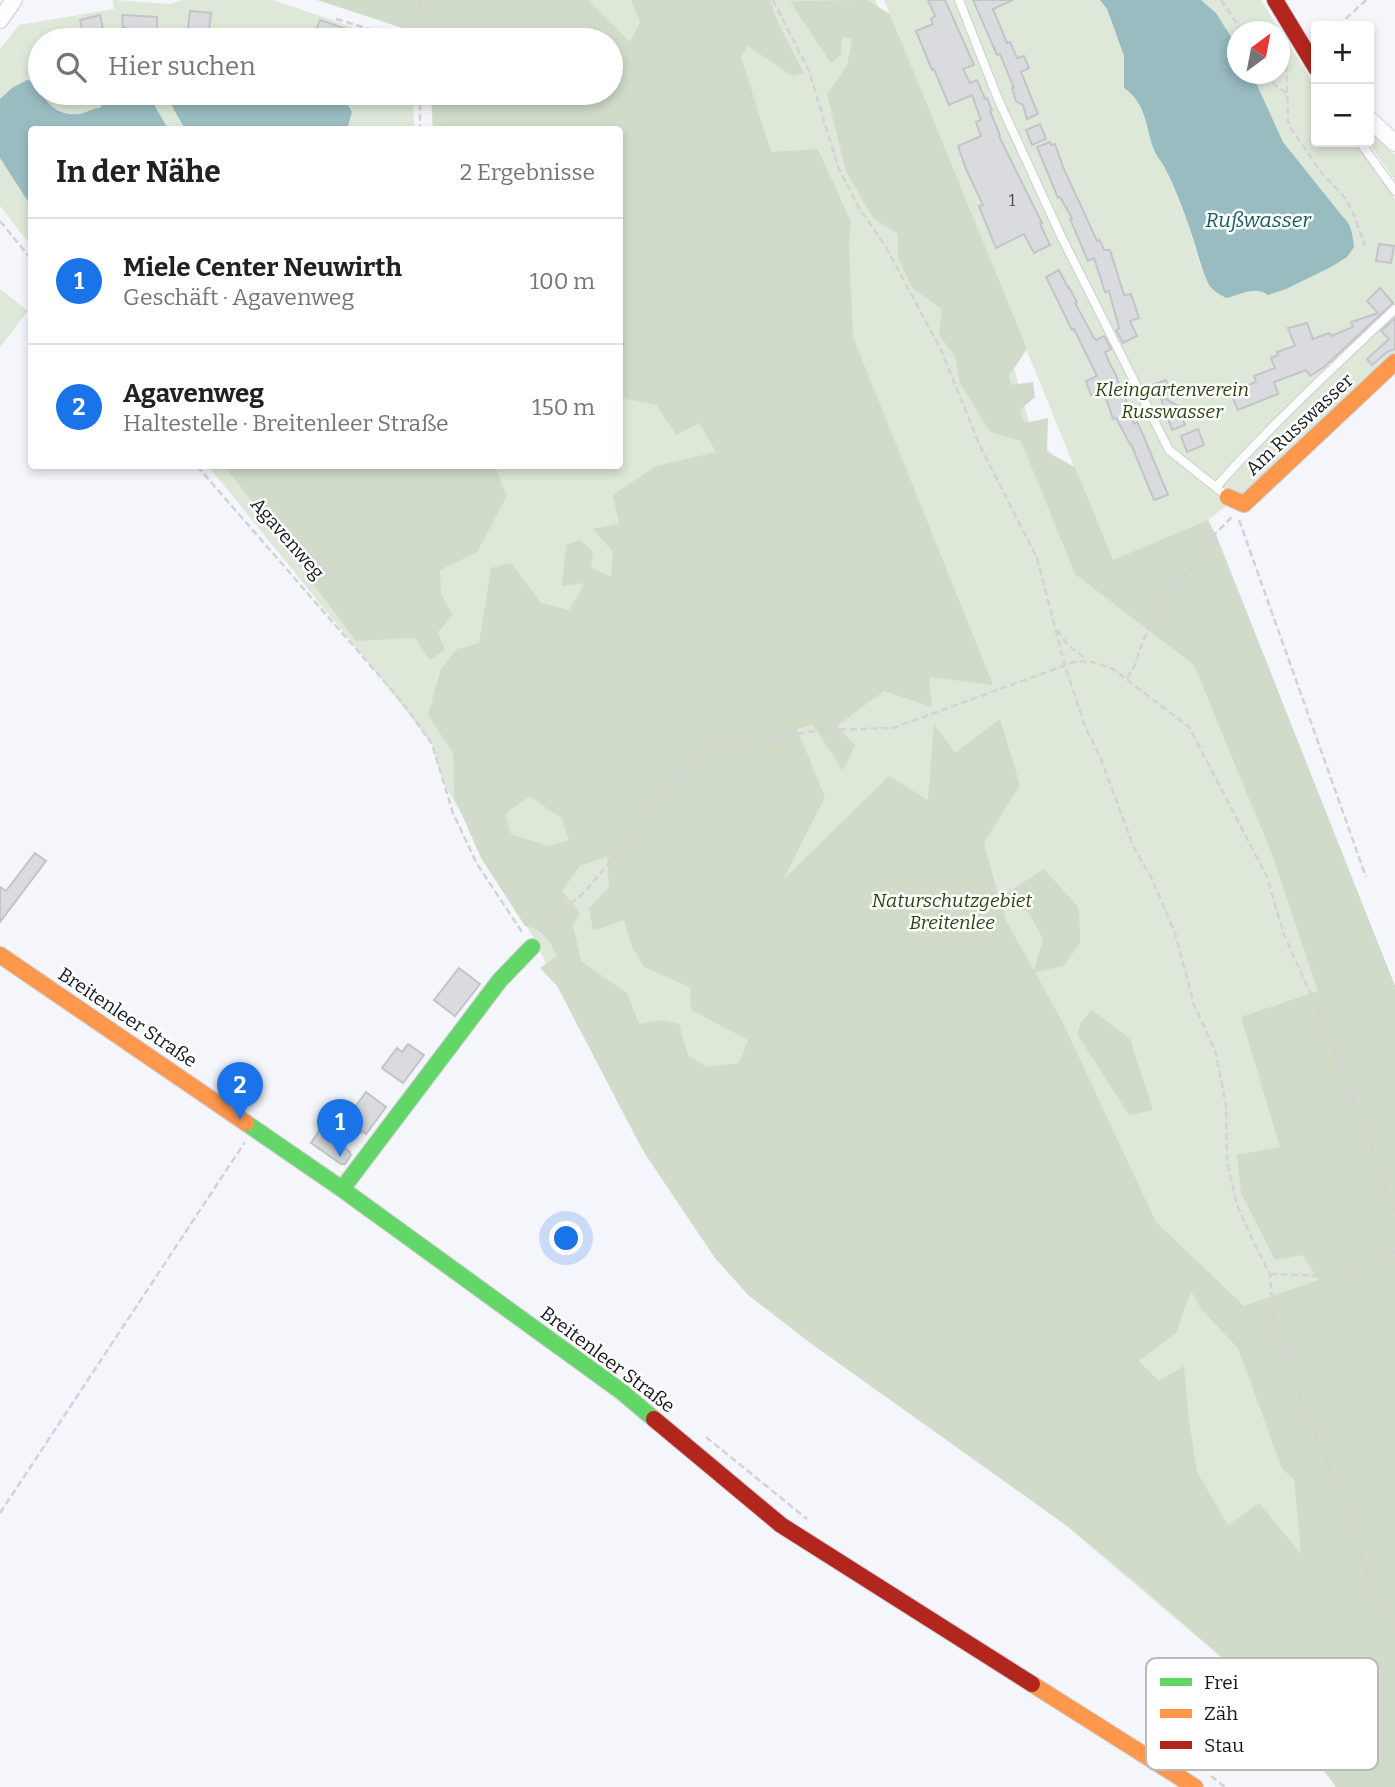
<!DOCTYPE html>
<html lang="de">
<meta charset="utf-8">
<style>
:root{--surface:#fff;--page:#f2f2f2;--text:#202124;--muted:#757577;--line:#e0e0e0;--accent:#1a73e8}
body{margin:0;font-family:Bitter,serif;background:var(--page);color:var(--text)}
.controls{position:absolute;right:21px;top:21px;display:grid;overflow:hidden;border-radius:7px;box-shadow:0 4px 10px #0003}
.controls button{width:63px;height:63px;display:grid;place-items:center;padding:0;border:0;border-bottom:2px solid var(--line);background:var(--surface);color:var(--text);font:35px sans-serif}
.compass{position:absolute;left:1227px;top:21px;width:63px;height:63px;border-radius:50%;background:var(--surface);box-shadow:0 4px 10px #0003;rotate:32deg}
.you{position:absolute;left:567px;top:1239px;width:24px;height:24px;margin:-18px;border:5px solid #fff;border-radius:50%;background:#1a73e8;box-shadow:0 0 0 10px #1a73e833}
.badge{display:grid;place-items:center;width:46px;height:46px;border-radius:50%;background:var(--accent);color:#fff;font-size:23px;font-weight:700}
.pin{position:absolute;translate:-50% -58px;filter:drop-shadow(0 2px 4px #0008)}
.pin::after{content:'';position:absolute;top:37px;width:24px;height:21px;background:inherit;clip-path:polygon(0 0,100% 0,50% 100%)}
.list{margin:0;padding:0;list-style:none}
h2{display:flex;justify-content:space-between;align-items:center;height:91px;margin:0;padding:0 28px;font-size:30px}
h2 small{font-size:23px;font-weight:400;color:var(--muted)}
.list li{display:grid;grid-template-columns:46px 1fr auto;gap:21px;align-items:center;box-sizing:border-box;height:126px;padding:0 28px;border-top:2px solid var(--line)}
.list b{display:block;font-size:26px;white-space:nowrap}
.list p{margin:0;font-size:23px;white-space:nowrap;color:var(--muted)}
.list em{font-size:23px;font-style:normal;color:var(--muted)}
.icon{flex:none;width:38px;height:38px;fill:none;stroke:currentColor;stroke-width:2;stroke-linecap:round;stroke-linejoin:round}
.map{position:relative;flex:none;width:1395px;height:1787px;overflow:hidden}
.search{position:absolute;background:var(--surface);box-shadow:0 4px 10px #0003;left:28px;top:28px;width:595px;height:77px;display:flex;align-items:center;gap:18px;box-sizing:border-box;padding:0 24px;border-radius:38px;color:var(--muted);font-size:26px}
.panel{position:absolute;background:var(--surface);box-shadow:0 4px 10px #0003;left:28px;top:126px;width:595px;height:343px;border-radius:7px}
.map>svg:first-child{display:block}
</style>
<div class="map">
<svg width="1395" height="1787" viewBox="0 0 1395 1787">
<rect width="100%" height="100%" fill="#f5f6fb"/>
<path fill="#dee8d8" d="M113,0L170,4L182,0H273L391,40H40V93H413L414,129L32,130L31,246L0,206V49L19,25L114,9Z
M320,0H875L979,242L1032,433L1072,475L1106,545L884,0H1100L1107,9L1124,56V88L1134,95L1143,111L1154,151L1165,168L1187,221L1201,267L1207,277L1210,286L1226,298L1251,290H1262L1347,220L1343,217L1283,142L1252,74H1280V32H1238L1237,46L1216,13L1201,0H1261L1316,87V142H1355L1395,199V355L1261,479L1208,520L1395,986V1787H1340L1269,1698L1064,1524L748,1295L639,1144L531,934L443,782L432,744L371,666L208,466H620V130L433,129L431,93H611V40H427V36Z
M1369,131L1395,155V181L1368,142Z
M0,289L28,311L0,347Z"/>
<path fill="#d1dbca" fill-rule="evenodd" d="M317,0H588L630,42L640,22L631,0H770L778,23L804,73L792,76L748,46L741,57L771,152L818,149L851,222L849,244L853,337L993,685L929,677L932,707L884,691L837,726L855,745L843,771L813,725L797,729L825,797L783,880L889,776L928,800L934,724L955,753L1000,719L1020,785L984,843L999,898L1044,869L1079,908L1080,943L1064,966L1035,972L1063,1023L1156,1222L1244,1306L1318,1280L1303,1255L1275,1260L1241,1193L1237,1155L1280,1147L1241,1017L1318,991L1273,857L1194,665L1075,574L1021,441L990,432L960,383L955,356L939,335L942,309L912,288L898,257V234L873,218L846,171L827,94L847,66L852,39L842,37L841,55L831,63L790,1L867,0L890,14L1027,349L1009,376L1011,385L1033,382L1035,397L1020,410L1025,423L1048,418L1047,452L1075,467L1113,560L1208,520L1217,537L1395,986V1787H1336L1269,1698L1140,1586L1070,1528L813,1345L748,1295L715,1258L645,1154L557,986L540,968L557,956C550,941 543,929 525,926L481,858L454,797L453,753L428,715L441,669L457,649L479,643L491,568L511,563L541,603L569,610L585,583L562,586L566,545L580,540L593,551L591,567L611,577L613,552L593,529L619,524L613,495L656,466L716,452L699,423L676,435L657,405L626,399L620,393V130L433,129L431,93H611V40H427V36ZM530,796L562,819L569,840L548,846L511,834L505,814ZM607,856L609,887L589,908L593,931L624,920L631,945L644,967L690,987L691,1010L748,1040L739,1063L707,1067L688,1055L679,1024L662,1020L639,1024L627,993L581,961L573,925L580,914L562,891L580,866ZM1001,899L1029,913L1043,939L1034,970L1006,921ZM1191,1291L1201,1309L1238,1348L1282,1469L1294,1479L1301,1554L1259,1503L1228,1525L1197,1472L1189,1420L1184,1366L1159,1381L1139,1361L1176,1333Z
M225,466H495L507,496L477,552L440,570L441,594L453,615L438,632L445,650L430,660L415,638L356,641Z
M1092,1010L1130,1039L1153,1110L1129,1115L1077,1034L1081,1022Z"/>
<path fill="#99bcc0" d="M1100,0H1201L1216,13L1237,46L1238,74H1252L1283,142L1343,217C1351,223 1353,236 1354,247L1347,257L1331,267L1286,289L1268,295C1255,285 1240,295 1226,298C1221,295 1213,291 1209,285C1199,264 1195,241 1186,218C1180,202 1173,184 1165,168C1162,162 1156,156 1154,150C1145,126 1147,104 1124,88V56L1107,9Z
M27,80C35,81 40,84 40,93H42C48,107 62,116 78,114C86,114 91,108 100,108L102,105L101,100L106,96L152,101L168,129L32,130L31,206L0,158V99L12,88Z
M169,93H341L352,112L347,129H185L168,99Z"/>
<path fill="#dadbdf" stroke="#c3c4c8" stroke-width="2" d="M928,0H945L974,65L963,69L970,83L977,80L985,99L987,98L992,110L990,111L1000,135L999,136L1042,223L1040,224L1050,245L1034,253L1024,234L996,248L991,236L979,206L983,205L966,169L958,146L981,136L976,122L981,120L972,95L949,105L934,69L932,70L916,31L933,24L931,19L935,16Z
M973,0H1013L993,9L1007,43L1010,42L1017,58L1024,56L1029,68L1021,72L1038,114L1027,119L1023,105L1016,101L1012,88H1014L1000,54L997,55Z
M190,11L211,13L209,31L188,29Z
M100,15L104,33L84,37L80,20Z
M122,15L157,17V31L127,33L126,28H123Z
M320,20L373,38L372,40H327L314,35Z
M1040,124L1046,139L1032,145L1026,130Z
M1050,142L1051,145L1055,144L1063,167L1097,241L1100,240L1104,250H1110L1124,295L1131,294L1139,318L1130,321L1137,336L1123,343L1116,330L1119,328L1109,291L1105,292L1094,258L1088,261L1070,219L1072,218L1060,197L1058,198L1037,147Z
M1379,244L1394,246L1391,263L1376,261Z
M1059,270L1068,288L1069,287L1077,302L1075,303L1094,338L1096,340L1104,336L1111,349L1105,352L1110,364L1116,375L1122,394H1124L1134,424L1137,422L1144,437L1168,495L1154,500L1131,444H1130L1116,418L1113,419L1105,395L1099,397L1098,393L1091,395L1086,381L1097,376L1074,329L1072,330L1046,277Z
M1380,288L1393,303L1324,367L1310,376L1306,370L1274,382L1278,394L1238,410L1230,392L1256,382L1254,376L1275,368L1271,358L1278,355L1277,352L1295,346L1288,328L1307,323L1313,339L1329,333L1331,336L1353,327L1351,322L1378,313L1367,301Z
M1395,318V349L1387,352L1372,365L1367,359L1389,339L1381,331Z
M1166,380L1170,392L1161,396L1178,406L1185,425L1172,430L1160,396L1157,397L1152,385Z
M1198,429L1204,445L1187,452L1181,436Z
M35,853L46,861L0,922V887L6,891Z
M459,968L480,984L455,1016L434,1000Z
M408,1044L424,1055L403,1083L382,1068L397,1048L402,1052Z
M366,1092L386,1107L366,1134L362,1131L361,1133L352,1132L349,1125L348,1117Z
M319,1131L350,1152L349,1153L351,1155L345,1164H341L311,1143Z"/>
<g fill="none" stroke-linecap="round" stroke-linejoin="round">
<defs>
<path id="lane" d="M959,0L998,99L1061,236L1169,450L1228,497
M1360,142L1395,191
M1216,487C1272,424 1334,367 1395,309"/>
<path id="street" d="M0,20L14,0
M1369,119L1395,143"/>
<path id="fast" d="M246,1123L342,1189L622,1392L654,1419
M342,1189L500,980L532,947"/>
<path id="slow" d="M1228,497L1244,504L1395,362
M0,955L246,1123
M1032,1684L1195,1787"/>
<path id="jam" d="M1275,0L1316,68
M654,1419L781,1525L1032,1684"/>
</defs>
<use href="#lane" stroke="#cccdd1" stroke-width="10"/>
<use href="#street" stroke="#cccdd1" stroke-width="18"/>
<use href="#fast" stroke="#cccdd1" stroke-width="18"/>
<use href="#slow" stroke="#cccdd1" stroke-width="18"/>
<use href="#jam" stroke="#cccdd1" stroke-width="18"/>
<path stroke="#d3d3d6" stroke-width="2.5" stroke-dasharray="7 3.5" stroke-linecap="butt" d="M773,0L809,71L838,167L859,208L886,247L941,350L980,446L1037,558L1065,666L1085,726L1101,759L1133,846L1152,879L1175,933L1194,1005L1215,1050L1226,1105L1227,1162L1237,1205L1255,1245L1270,1274L1274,1323L1288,1367L1328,1464L1346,1501L1358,1545L1375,1595L1389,1623L1395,1627
M1221,0L1243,32
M336,19L393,36L418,35
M1338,26L1366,0
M418,40L420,0
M1286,54L1288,120L1290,127L1320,171L1346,199L1354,215L1365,246
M1266,74L1275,85L1286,93
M420,93V130
M0,221L32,260
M197,466L403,703L432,744L453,813L477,864L522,932
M1239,520L1366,877
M1057,630L1068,645L1086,659
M1127,678L1135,665L1141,646L1153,618L1174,584L1198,565L1205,544L1232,517
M540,932C550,913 573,905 587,889C629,841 667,791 705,741L763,739L821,730L893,728L1074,662L1089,661L1113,669L1189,727L1267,877L1284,935L1315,1003L1366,1131L1395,1218
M1270,1274L1320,1276L1390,1258L1395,1251
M706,1437L807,1519
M0,1513L245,1142
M1211,1776L1225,1787"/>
<use href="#lane" stroke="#fefefe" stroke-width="8"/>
<use href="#street" stroke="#fefefe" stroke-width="16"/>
<use href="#fast" stroke="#63d668" stroke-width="16"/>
<use href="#slow" stroke="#ff974d" stroke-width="16"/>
<use href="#jam" stroke="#b3261e" stroke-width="16"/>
</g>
<g text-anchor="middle" stroke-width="5" stroke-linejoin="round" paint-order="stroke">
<g font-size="16" fill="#48494d">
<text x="1012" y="206">1</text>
</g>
<g font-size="19" font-style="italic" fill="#2d440f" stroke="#fff">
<text x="1172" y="396">Kleingartenverein<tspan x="1172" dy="22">Russwasser</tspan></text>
<text x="952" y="907">Naturschutzgebiet<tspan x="952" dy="22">Breitenlee</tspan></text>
</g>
<g font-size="19" fill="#17181c" stroke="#fff">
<text transform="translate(1299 424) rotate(-43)" y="7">Am Russwasser</text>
<text transform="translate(288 538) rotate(49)" y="7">Agavenweg</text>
<text transform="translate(128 1017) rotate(34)" y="7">Breitenleer Straße</text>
<text transform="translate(608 1359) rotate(37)" y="7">Breitenleer Straße</text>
</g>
<g font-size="21" font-style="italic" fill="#175c60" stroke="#fff">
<text x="1258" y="227">Rußwasser</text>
</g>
</g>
<rect x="1146" y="1658" width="232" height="112" rx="10" fill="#fff" stroke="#b9babb" stroke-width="2"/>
<rect x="1160" y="1678" width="32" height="8" fill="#63d668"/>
<rect x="1160" y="1709" width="32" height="9" fill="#ff974d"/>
<rect x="1160" y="1741" width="32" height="8" fill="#b3261e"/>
<g font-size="19" fill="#17181c">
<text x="1204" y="1689">Frei</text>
<text x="1204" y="1720">Zäh</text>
<text x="1204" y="1752">Stau</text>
</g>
</svg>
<div class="controls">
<button>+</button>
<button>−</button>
</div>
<svg class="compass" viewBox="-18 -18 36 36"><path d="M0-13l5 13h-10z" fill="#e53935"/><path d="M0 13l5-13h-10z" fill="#757577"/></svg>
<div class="you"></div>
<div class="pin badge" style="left:340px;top:1157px">1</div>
<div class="pin badge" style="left:240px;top:1120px">2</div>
<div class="search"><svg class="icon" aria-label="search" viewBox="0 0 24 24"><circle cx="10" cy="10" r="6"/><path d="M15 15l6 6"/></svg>Hier suchen</div>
<section class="panel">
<h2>In der Nähe<small>2 Ergebnisse</small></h2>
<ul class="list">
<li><span class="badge">1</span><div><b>Miele Center Neuwirth</b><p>Geschäft · Agavenweg</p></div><em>100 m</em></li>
<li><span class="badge">2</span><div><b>Agavenweg</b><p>Haltestelle · Breitenleer Straße</p></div><em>150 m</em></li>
</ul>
</section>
</div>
